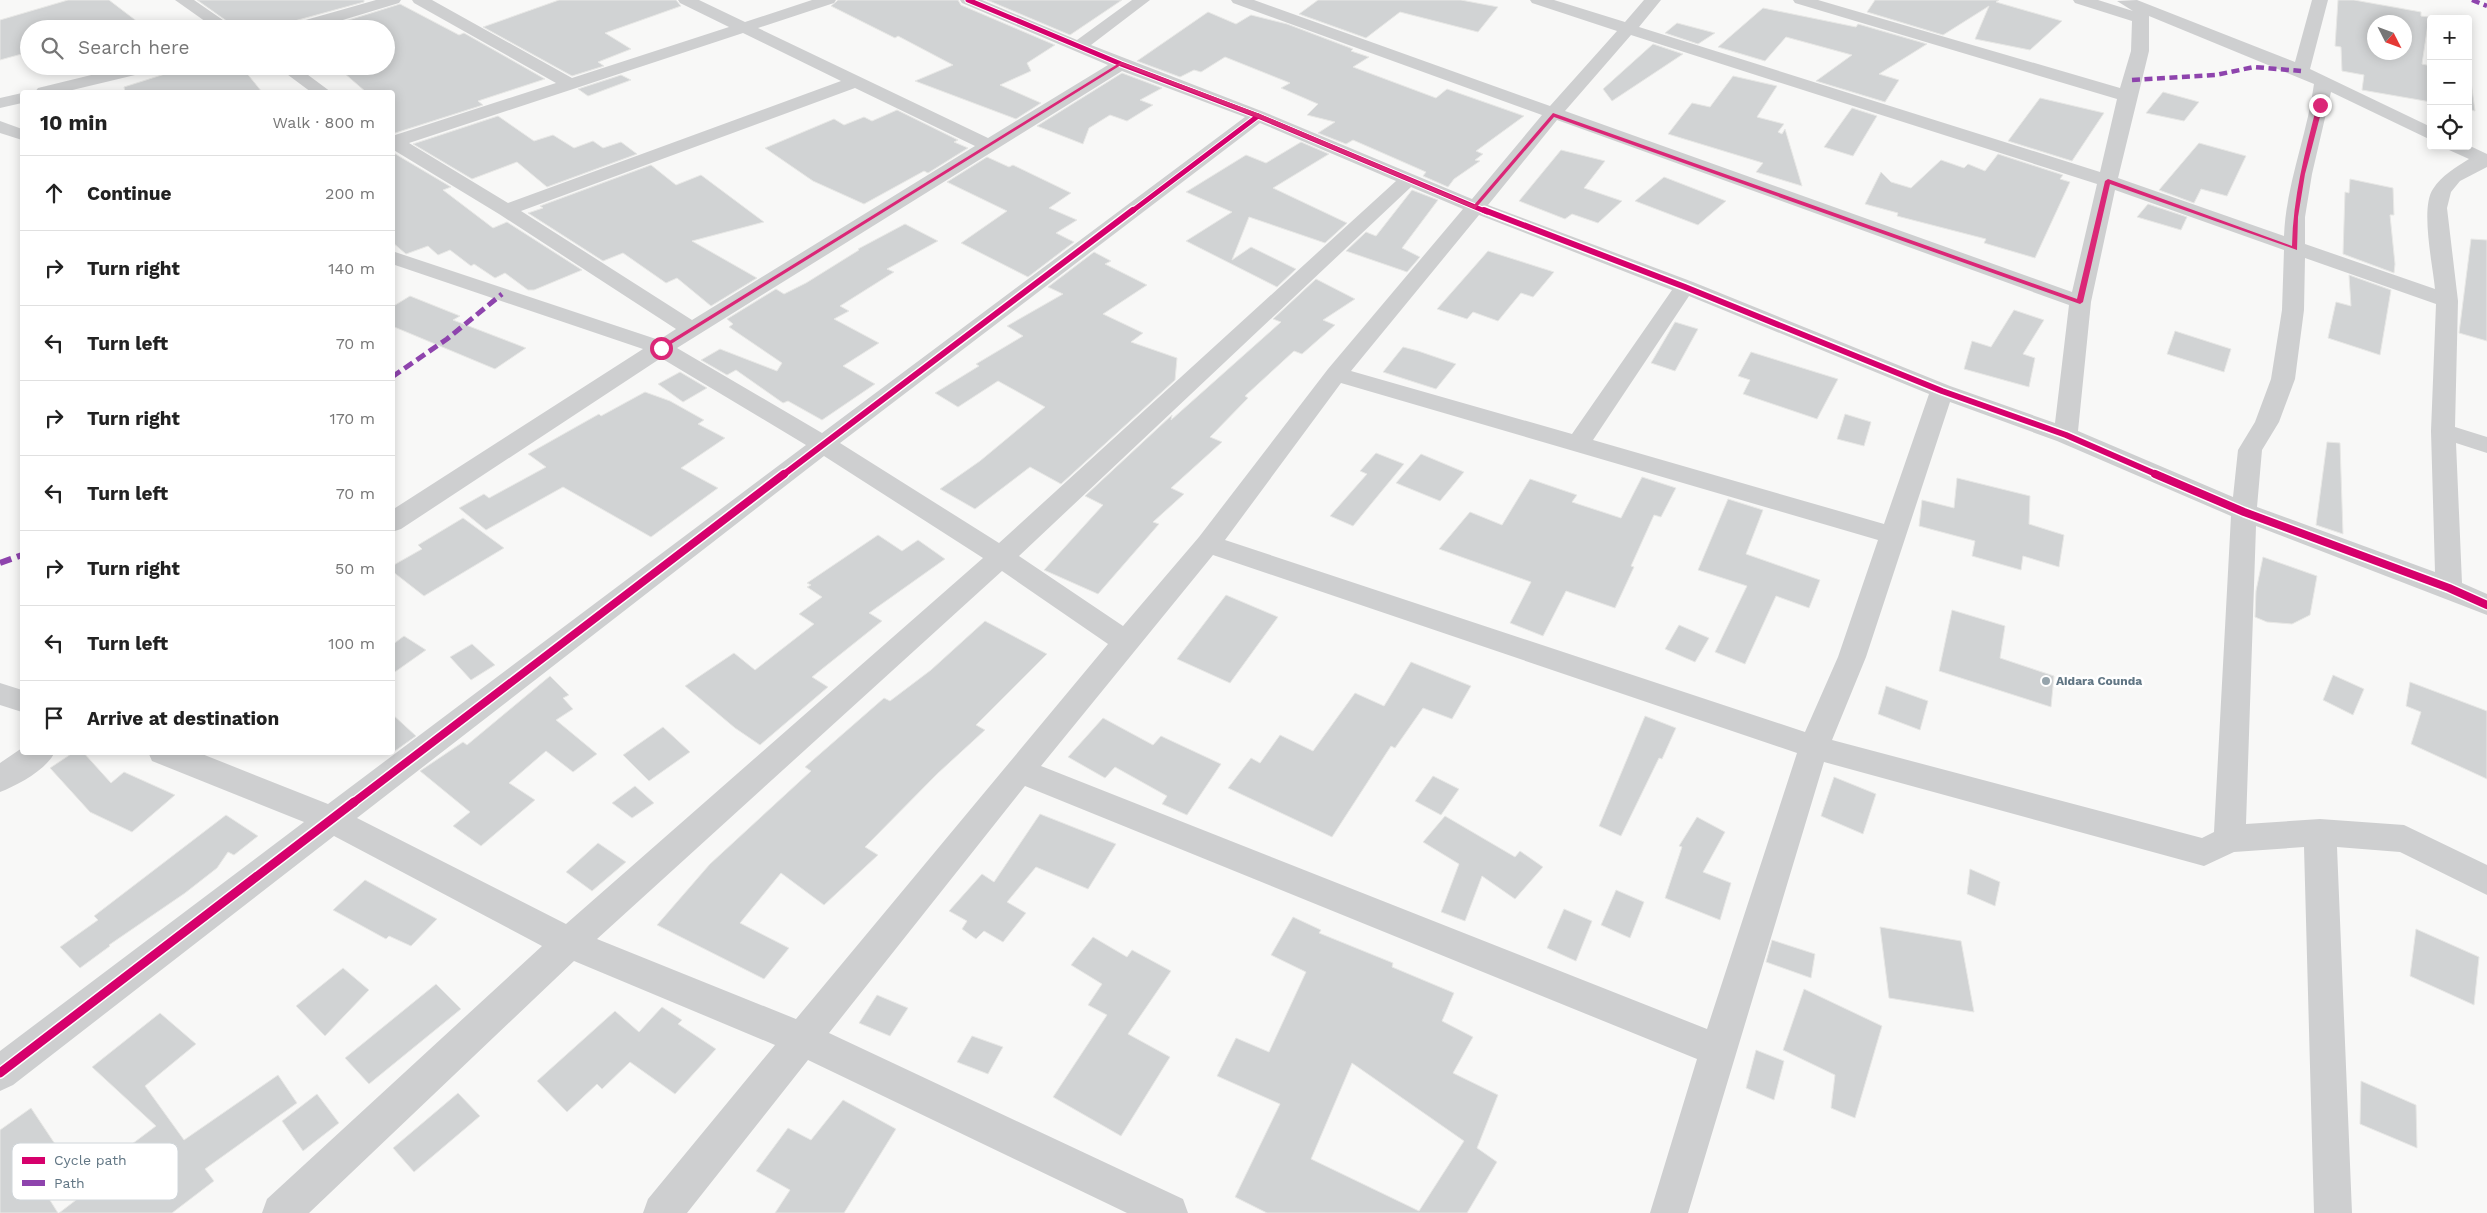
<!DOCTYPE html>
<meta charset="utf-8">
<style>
:root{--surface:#fff;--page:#f2f2f2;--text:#222;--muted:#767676;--line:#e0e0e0}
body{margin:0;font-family:"Work Sans",sans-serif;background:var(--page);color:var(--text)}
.controls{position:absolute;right:15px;top:15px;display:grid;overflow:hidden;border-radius:5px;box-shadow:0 2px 12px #0003}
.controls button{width:45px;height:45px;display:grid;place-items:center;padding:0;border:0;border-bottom:1px solid var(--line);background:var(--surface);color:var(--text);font:25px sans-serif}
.compass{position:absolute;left:2367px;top:15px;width:45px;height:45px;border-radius:50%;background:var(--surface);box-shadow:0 2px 12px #0003;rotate:132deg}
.stop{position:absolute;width:15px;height:15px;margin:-11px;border:4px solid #db2777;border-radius:50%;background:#fff}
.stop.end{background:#db2777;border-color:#fff;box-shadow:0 1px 5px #0008}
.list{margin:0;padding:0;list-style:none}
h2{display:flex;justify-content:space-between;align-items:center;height:65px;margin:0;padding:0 20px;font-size:21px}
h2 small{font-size:16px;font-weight:400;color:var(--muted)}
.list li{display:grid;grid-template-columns:32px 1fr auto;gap:15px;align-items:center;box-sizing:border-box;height:75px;padding:0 20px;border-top:1px solid var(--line)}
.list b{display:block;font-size:19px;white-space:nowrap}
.list em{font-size:16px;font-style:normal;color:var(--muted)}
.icon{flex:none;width:28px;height:28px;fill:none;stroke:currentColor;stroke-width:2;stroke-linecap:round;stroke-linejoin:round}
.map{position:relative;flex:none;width:2487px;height:1213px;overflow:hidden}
.search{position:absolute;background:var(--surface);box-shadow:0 2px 12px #0003;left:20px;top:20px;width:375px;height:55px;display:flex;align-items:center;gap:12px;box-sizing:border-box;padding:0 18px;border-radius:28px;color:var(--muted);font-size:19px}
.panel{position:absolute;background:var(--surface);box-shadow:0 2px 12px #0003;left:20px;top:90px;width:375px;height:665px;border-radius:5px}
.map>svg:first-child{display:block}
</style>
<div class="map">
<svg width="2487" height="1213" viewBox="0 0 2487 1213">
<rect width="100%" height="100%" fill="#f8f8f7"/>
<path fill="#d1d3d4" stroke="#e8e8e6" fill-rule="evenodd" d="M68,0H109L147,29H29V52L0,60V20Z
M197,0H364V2L287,23L284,29H238Z
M559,0H676L681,6L605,33L631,49L598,62L604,66L572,76L483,27Z
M838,0H958L961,5L1055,45L1027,63L1031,71L1000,85L1041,103L1016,119L915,81L953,65L898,36L895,38L831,6Z
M987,0H1122L1070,35Z
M1318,0H1461L1498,7L1478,32L1400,12L1366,38L1299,14Z
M1875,0H1999L1996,2L2062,21L2030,50L1975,39L1989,6L1943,35L1867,12Z
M2338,0H2354L2421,12V16L2429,17L2422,64L2431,66V102L2362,90L2364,75L2342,71L2341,47L2335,46ZM2374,22H2404V52H2374Z
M400,4L459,35L464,33L545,79L478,101L483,105L392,134V92H366L336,66H386V29H320Z
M1763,8L1856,27L1858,24L1927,44L1879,74L1899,80L1885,102L1816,81L1852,55L1786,37L1765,61L1718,47Z
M1208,12L1236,24L1251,15L1287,24L1353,49L1351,51L1369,57L1353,67L1436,98L1447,89L1524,116L1476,151L1483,154L1475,160L1480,161L1454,179L1448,187L1423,176L1426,172L1353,140L1346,144L1318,133L1335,122L1307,115L1318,104L1281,88L1290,83L1225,57L1201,72L1194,70L1180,77L1137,61Z
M1677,23L1715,33L1698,44L1665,33Z
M1653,44L1683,54L1612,101L1603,89Z
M190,66H241L262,92H125L124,87Z
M1122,73L1162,88L1140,100L1153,105L1127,121L1110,115L1089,128L1083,144L1037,126Z
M2468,74H2470L2475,111L2468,109Z
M621,75L631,80L588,96L578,89Z
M1733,76L1777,86L1757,117L1784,124L1778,132L1782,134L1785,129L1802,186L1756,172L1763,163L1668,134L1692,103L1710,107Z
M2163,92L2199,102L2184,121L2146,113Z
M2040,98L2104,113L2072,161L2008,141Z
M1852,108L1877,116L1853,156L1824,147Z
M897,110L958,140L954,142L968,148L928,173L924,171L864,204L813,181L765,148L834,119L844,125L864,117L872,121Z
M498,116L534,141L553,135L574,148L593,141L603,148L621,142L637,154L547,187L517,162L472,179L413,144Z
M1301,142L1329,154L1273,188L1347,223L1325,243L1249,217L1232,260L1251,247L1296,269L1277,287L1186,241L1232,212L1186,192L1246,155L1266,163Z
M2199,143L2246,156L2227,196L2201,189L2194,203L2159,190Z
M1561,150L1605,161L1584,188L1622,201L1598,223L1572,214L1565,219L1519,201Z
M392,152L451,187L443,190L493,228L507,222L582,270L534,290H528L505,273L495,278L474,264L471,266L450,250L438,255L428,246L406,254L392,242Z
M1998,154L2063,175L2060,179L2070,182L2035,258L1984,243L1986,239L1897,216L1898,213L1865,204L1881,172L1891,182L1911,188L1941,160L1964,168L1968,164L1985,171Z
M987,157L1009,167L1013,165L1071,193L1049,208L1077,220L1056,233L1074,242L1028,277L961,243L1007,211L947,182Z
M651,165L676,185L701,175L764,222L692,241L757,278L711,306L677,278L666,283L623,253L603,261L528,213L543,208L540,206Z
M1664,177L1726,201L1698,225L1635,201Z
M2350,179L2393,188L2394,215H2390L2395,264L2394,273L2343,254L2345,192L2349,193Z
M1412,190L1438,200L1402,248L1420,257L1407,272L1346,251L1366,232L1376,236Z
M2148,204L2187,217L2181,230L2137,217Z
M905,224L938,241L887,269L894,272L840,306L849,311L834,319L879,343L843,366L875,384L822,420L788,401L783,403L736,370L727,375L701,360L720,349L777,371L782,363L729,327L733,324L727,319L776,289L784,294L806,283L859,250L858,249Z
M2471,239L2487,240V341L2459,333Z
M1488,251L1554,272L1533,297L1521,293L1498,321L1473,312L1467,319L1437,309Z
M1094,252L1111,261L1105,264L1147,285L1103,314L1143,333L1131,342L1177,358L1175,380L1061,484L1030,467L975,509L940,489L980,461L1045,407L998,381L958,407L935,393L979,366L976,364L1023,336L1007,326L1063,294L1048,287Z
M2349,275L2391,290L2380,355L2328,338L2336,302L2351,306Z
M1316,279L1355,299L1323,320L1335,325L1302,354L1294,351L1245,396L1248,398L1210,437L1222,442L1171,488L1184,494L1153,522L1159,524L1098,594L1044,570L1103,505L1085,496L1172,415L1171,420L1281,322L1273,319Z
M410,296L460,316L453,320L526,348L495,369L392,326V307Z
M2014,310L2044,320L2023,354L2035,358L2029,387L1964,369L1972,341L1991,347Z
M1675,322L1698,329L1675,371L1651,363Z
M2175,331L2231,349L2224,372L2167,354Z
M1403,347L1418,351L1456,364L1436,389L1383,372Z
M1751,352L1838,379L1817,419L1743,394L1750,380L1738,376Z
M680,372L707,388L683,402L658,384Z
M645,392L670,401L704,420L698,424L725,438L681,468L718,488L651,537L563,487L486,530L459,508L484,494L489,498L546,467L528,454L599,414L601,416Z
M1845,414L1871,422L1864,446L1837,439Z
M2327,442L2340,443L2343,534L2316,525Z
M1376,453L1404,464L1353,526L1330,516L1367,474L1360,471Z
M1421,454L1464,472L1440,501L1396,483Z
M1642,477L1676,488L1661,517L1654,515L1631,566L1634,567L1615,608L1566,591L1543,636L1510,623L1531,582L1439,549L1470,512L1502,525L1530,479L1577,495L1572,502L1621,518Z
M1957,478L2030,496L2029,524L2064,535L2059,567L2023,556L2021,570L1972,556L1975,541L1919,526L1922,500L1954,508Z
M1728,499L1763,510L1746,554L1820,580L1809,608L1776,596L1745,664L1715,652L1747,586L1698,570Z
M463,518L504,548L424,596L392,571V566L422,549L418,545Z
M878,535L902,551L918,540L945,559L869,613L882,621L812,677L828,687L760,745L735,728L685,686L734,653L755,670L814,624L799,614L822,597L807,587L811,585L807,583Z
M2263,557L2317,576L2310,615L2292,624L2267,622L2255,617L2256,591Z
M1226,595L1278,617L1230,683L1177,659Z
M1952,610L2005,626L2000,658L2054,676L2051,707L1939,671Z
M985,621L1047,654L976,725L985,730L937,774L865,847L878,855L824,905L781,873L740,923L789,948L764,979L657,925L710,864L811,771L805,767L884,698L890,701L931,670Z
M1679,625L1709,638L1695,662L1665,649Z
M404,636L426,650L392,674V645Z
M472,644L495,665L471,680L450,657Z
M1411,662L1471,686L1452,719L1423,708L1395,748L1391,746L1332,837L1228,788L1251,758L1260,763L1280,735L1313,751L1355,693L1384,706Z
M2333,675L2364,689L2353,715L2323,700Z
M550,676L569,695L563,698L573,709L556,720L597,754L573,772L546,751L509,783L535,800L481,846L453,826L470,812L420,771L463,742L467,745Z
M2410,682L2487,711V779L2411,744L2421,712L2406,706Z
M1886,686L1928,701L1920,730L1878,714Z
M392,714L416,736L395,751L392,749Z
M1645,716L1676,728L1662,759L1659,758L1621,836L1599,826Z
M1103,718L1153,745L1161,736L1221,764L1187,815L1162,804L1167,796L1115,767L1105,778L1068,757Z
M663,727L690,752L649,781L623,755Z
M74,752H83L111,783L124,772L175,795L132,832L90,812L50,768Z
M1433,776L1459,789L1441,815L1415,801Z
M1834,777L1876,794L1863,834L1821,816Z
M635,786L654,803L632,818L612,803Z
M1040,814L1116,844L1088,889L1036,867L1007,902L1026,913L1003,942L984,931L976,939L962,929L967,921L949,911L982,874L994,882Z
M226,815L258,836L234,855L228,852L217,868L185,893L109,945L110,946L80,968L60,947L98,920L94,916Z
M1445,816L1515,857L1520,851L1543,867L1515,899L1482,876L1465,921L1441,912L1459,864L1423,842Z
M1697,817L1725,832L1703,872L1731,883L1720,920L1665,898L1682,847L1679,846Z
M598,843L626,862L592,891L566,872Z
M1970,869L2000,882L1995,906L1967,894Z
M365,880L437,919L411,946L389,936L386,939L333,910Z
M1616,890L1644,902L1630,938L1601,925Z
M1564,909L1592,921L1576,961L1547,948Z
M1293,917L1321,930L1319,933L1393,963L1392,967L1454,993L1442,1021L1473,1037L1453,1073L1498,1095L1477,1148L1497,1162L1467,1213H1267L1235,1197L1280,1104L1217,1076L1236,1038L1269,1052L1306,972L1271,955ZM1352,1063L1464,1141L1419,1211L1311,1159Z
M1880,927L1961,941L1974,1012L1889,998Z
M2416,929L2479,957L2474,1005L2410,976Z
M1093,937L1127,957L1132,950L1171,971L1128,1034L1170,1057L1121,1136L1053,1097L1107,1015L1088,1005L1102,984L1071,965Z
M1772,940L1815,954L1811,978L1766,962Z
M343,968L369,990L325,1036L296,1006Z
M436,984L461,1009L369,1084L345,1058Z
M1804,989L1882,1026L1855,1118L1831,1108L1835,1075L1783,1050Z
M877,995L908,1008L890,1036L859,1023Z
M662,1007L682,1020L678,1024L716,1049L675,1094L630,1062L602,1089L597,1084L567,1112L537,1081L615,1011L639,1032Z
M160,1013L196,1044L145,1086L184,1140L278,1075L297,1103L205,1169L214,1181L172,1213H59L110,1174L104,1165L156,1126L92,1067Z
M972,1036L1003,1047L988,1074L957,1062Z
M1756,1050L1784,1061L1774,1100L1746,1088Z
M2361,1081L2416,1105L2417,1148L2360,1124Z
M458,1093L480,1116L414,1172L393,1148Z
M317,1094L339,1123L303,1151L282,1121Z
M843,1100L896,1129L844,1213H775L790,1190L756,1171L788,1128L811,1140Z
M31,1108L59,1150L31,1170L58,1213H0V1130Z"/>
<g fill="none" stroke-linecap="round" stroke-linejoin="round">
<path fill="#cecfd0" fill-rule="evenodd" d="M175,0H194L236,29H216Z
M376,0H401L399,3L313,29H286L288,25Z
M412,0H432L572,78L729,27L680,3L678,0H699L745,22L812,0H836L834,3L758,28L988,138L1108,65L962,3L960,0H982L1077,40L1132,0H1150L1091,45L1264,112L1472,199L1542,115L1233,3L1231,0H1254L1550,106L1617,31L1532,3L1530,0H1554L1625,22L1644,0H1661L1639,27L2100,172L2117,99L1795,3L1793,0H1818L2120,88L2131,51L2132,21L2075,3L2073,0H2098L2133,11L2117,1L2137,0L2295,62L2312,0H2328L2310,69L2431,127V140L2331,92L2312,174L2305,217V244L2435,289C2433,266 2420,208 2433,189C2442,175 2455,168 2469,159L2449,150L2447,146L2468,145L2487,154V167L2460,181L2451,192L2447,208L2458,301L2455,427L2487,437V453L2456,443L2462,583L2487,594V615L2256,526L2246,824L2320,819L2404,825L2487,865V895L2400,852L2337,847L2352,1213H2314L2304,847L2234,852L2204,866L1824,762L1688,1213H1650L1697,1059L1025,786L829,1033L1183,1199L1188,1213H1127L808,1060L687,1213H643L648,1199L775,1045L574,961L309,1213H262L267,1199L542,946L334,836L13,1085L0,1091V1051L304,822L152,761L148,752H197L328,804L806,445L661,358L401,529L392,532V510L643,349L392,264V251L659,340L676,329L499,214L392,149V136L556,83L414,3ZM2149,16L2314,84C2307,136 2286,184 2284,236L2118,178L2149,51ZM743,33L841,81L508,203L409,143ZM1631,35L2097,184L2072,292L1565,111ZM1122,71L1245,117L822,433L677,348ZM855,88L975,146L692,320L521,211ZM1557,120L2069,305L2055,423L1950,386L1693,282L1488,205ZM1260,123L1396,181L999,543L840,443ZM1411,187L1463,209L1328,369L1199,537L1123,626L1019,556ZM2115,190L2284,250L2282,310L2271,379L2255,422L2238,450L2233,497L2078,431L2091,302ZM1479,215L1672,290L1572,434L1351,371ZM2305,258L2436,304L2431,431L2435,572L2257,507L2262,450L2279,422L2295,379L2304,310ZM1689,296L1929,394L1884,524L1593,440ZM1341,383L1878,540L1838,657L1805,732L1225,540ZM1950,402L2057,441L2231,516L2214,832L2202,838L1832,740L1866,657ZM824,456L983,558L566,924L357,818ZM1213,555L1797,753L1707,1029L1041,766ZM1002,571L1108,644L796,1019L597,939Z
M128,66H158L156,70L64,92H35L38,88Z
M276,66H296L331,92H311Z
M22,93V103L0,108V98Z
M0,121L22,129V140L0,133Z
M0,683L22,690V712L0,705Z
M22,748V752H55C46,770 18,785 0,792V763Z"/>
<path stroke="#8e44ad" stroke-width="4.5" stroke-dasharray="8 4.5" stroke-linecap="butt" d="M2472,0L2487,6
M2132,80L2216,75L2254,67L2301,71"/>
<path stroke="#8e44ad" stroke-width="5" stroke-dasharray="10 5" stroke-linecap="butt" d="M392,377L447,339L502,294"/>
<path stroke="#8e44ad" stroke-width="6" stroke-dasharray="12 6" stroke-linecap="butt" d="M0,563L22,555"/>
<defs>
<path id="cycleway-far3" d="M968,0L1121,64L1258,116L1487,212
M1131,212L1258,116"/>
<path id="cycleway-far2" d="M1484,210L1685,287L1942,391L2066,435L2158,475
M783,475L1133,210"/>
<path id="cycleway-far1" d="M2155,474L2244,512L2449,588L2487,605
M353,803L784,474"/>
<path id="cycleway" d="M0,1073L354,802"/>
</defs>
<use href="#cycleway-far3" stroke="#fff" stroke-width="7"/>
<use href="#cycleway-far2" stroke="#fff" stroke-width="9"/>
<use href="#cycleway-far1" stroke="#fff" stroke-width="11"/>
<use href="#cycleway" stroke="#fff" stroke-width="12"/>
<use href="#cycleway-far3" stroke="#d6006c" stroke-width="5"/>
<use href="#cycleway-far2" stroke="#d6006c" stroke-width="6"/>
<use href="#cycleway-far1" stroke="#d6006c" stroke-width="8"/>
<use href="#cycleway" stroke="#d6006c" stroke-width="9"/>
</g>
<path fill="#db2777" d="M1121,62L1260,114L1474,205L1553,113L2077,299L2105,181L2108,179L2292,246C2293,197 2305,152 2317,105H2323L2305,174L2298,217L2297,250L2110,184L2083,302L2080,304L1554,117L1475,209L1256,117L1121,65L663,349L658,348Z"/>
<circle fill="#96a4ac" stroke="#fff" stroke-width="2" cx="2046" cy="681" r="5"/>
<g text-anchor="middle" stroke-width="5" stroke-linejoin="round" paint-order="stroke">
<g font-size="12" font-weight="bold" fill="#617684" stroke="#fff" text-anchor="start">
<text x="2056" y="685">Aidara Counda</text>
</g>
</g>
<rect x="12" y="1143" width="166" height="57" rx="8" fill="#fff" stroke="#d0d6da" stroke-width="1"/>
<rect x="22" y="1157" width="23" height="7" fill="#d6006c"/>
<rect x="22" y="1180" width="23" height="6" fill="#8e44ad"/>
<g font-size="14" fill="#617684">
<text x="54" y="1165">Cycle path</text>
<text x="54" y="1188">Path</text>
</g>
</svg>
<div class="controls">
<button>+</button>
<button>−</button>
<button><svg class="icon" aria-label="locate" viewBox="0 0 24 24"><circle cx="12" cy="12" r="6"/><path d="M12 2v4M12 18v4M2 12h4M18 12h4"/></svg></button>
</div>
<svg class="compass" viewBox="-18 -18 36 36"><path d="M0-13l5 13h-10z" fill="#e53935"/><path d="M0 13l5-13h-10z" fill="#767676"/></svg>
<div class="stop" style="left:661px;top:348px"></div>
<div class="stop end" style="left:2320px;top:105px"></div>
<div class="search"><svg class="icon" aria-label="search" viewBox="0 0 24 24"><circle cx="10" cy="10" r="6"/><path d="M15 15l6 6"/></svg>Search here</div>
<section class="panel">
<h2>10 min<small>Walk · 800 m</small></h2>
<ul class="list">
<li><svg class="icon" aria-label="ahead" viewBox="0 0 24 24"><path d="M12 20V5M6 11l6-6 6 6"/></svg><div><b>Continue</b></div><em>200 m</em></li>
<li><svg class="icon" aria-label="right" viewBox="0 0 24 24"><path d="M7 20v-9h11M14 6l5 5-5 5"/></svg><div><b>Turn right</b></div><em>140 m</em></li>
<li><svg class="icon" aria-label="left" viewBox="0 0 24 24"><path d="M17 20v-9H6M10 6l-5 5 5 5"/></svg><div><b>Turn left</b></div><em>70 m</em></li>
<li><svg class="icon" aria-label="right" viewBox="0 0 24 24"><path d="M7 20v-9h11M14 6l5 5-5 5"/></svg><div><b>Turn right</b></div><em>170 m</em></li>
<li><svg class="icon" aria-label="left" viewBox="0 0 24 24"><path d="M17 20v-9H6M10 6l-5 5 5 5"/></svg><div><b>Turn left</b></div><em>70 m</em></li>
<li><svg class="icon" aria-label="right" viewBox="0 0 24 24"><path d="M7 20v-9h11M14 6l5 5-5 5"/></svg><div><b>Turn right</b></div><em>50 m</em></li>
<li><svg class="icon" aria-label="left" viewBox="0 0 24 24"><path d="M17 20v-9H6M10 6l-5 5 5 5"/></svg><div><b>Turn left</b></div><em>100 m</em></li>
<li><svg class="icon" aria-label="arrive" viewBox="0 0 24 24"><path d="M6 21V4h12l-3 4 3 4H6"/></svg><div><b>Arrive at destination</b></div></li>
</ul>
</section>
</div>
